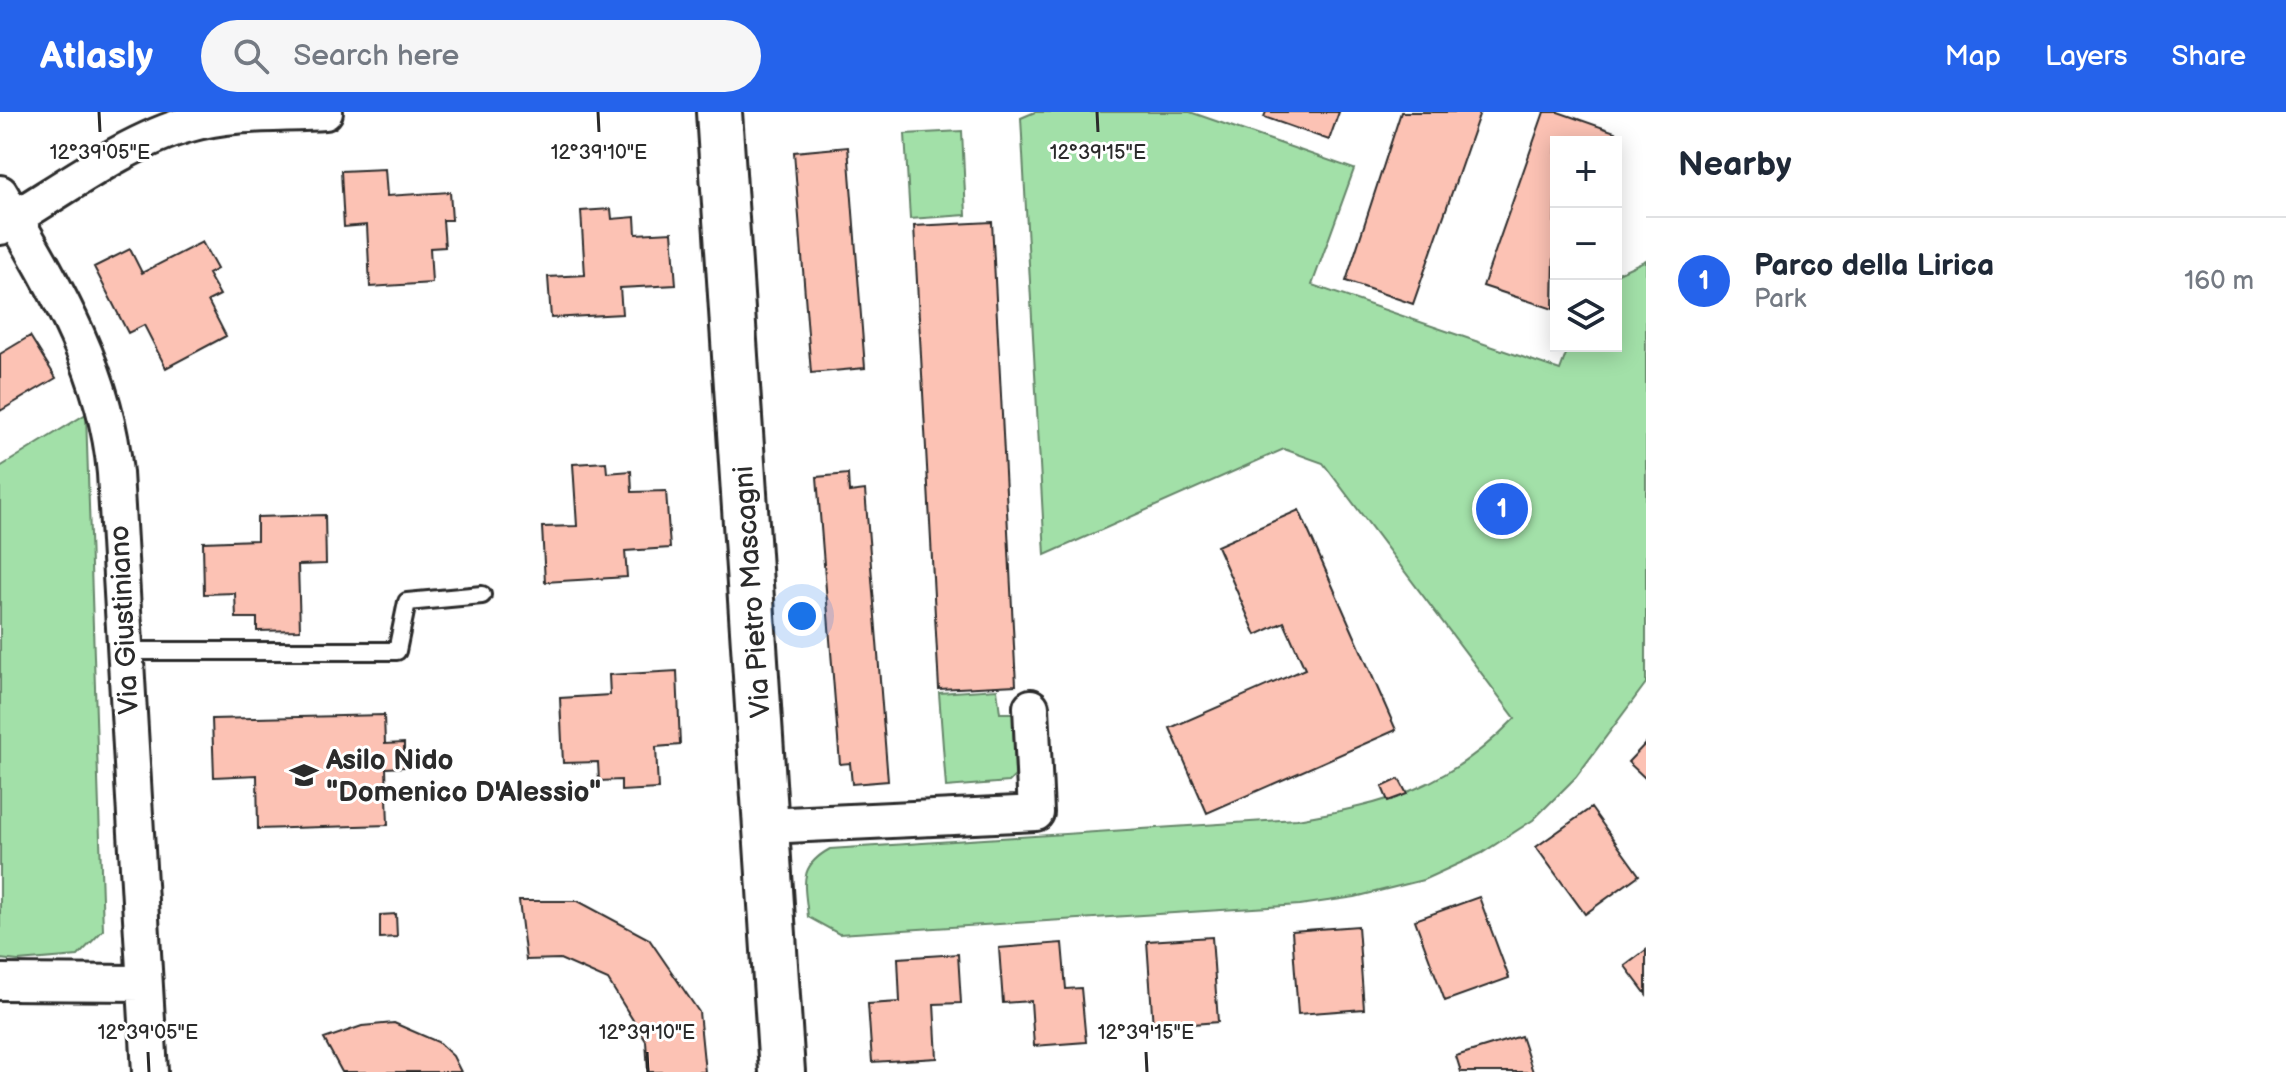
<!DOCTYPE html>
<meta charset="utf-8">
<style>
:root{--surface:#fff;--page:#f6f6f7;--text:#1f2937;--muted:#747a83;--line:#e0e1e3;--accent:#2563eb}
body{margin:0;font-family:"Balsamiq Sans",sans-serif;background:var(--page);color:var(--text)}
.controls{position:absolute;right:24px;top:24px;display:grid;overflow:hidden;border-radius:0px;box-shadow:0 4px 20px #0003}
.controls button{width:72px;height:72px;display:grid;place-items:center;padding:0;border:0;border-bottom:2px solid var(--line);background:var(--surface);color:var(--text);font:40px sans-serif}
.you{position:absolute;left:802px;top:504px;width:28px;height:28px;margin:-20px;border:6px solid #fff;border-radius:50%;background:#1a73e8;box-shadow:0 0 0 12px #1a73e833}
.badge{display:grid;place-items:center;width:52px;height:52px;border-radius:50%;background:var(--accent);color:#fff;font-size:26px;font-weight:700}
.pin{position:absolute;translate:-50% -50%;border:4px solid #fff;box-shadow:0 2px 8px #0006}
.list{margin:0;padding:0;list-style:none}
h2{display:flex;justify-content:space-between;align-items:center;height:104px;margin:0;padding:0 32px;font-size:34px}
h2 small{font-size:26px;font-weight:400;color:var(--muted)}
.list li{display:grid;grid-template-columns:52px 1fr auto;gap:24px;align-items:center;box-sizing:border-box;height:128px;padding:0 32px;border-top:2px solid var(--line)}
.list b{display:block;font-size:30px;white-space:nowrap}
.list p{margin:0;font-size:26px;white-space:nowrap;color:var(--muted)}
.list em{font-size:26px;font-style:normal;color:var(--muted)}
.icon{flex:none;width:44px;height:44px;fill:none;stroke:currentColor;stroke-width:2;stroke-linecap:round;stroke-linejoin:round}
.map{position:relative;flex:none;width:1646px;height:960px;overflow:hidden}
header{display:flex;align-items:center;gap:48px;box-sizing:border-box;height:112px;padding:0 40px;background:var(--accent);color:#fff}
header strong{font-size:38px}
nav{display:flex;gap:44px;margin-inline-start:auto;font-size:28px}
.search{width:560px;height:72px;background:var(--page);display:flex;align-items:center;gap:20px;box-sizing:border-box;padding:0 28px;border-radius:44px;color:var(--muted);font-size:30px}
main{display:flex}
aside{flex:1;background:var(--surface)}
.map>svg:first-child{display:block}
</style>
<header>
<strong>Atlasly</strong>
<div class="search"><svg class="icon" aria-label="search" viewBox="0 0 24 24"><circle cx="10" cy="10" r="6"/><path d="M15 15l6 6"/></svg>Search here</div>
<nav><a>Map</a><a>Layers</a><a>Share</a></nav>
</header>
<main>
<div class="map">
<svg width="1646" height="960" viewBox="0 0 1646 960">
<rect width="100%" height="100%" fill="#fff"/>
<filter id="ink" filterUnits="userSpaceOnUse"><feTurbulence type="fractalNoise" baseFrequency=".0125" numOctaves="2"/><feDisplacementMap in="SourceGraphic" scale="16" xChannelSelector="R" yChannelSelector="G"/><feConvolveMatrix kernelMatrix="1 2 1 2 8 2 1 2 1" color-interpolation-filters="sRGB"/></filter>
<g filter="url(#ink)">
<path fill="#a2e0a8" stroke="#66866a" stroke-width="2" d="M1035,0H1190L1354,57L1312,173L1560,258L1569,234H1616V162L1646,148V571L1576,665L1533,708L1482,741L1423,768L1355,785L1300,793L839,822L808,805C805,772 797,755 830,737L1297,707C1388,692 1449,675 1515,606L1323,351L1284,337L1045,443L1021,6Z
M962,19L966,103L910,107L905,22Z
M86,302L103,818L78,844L18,849L0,847V355Z
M997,577L1000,601H1013L1015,664L1009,670L946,675L939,581Z"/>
<path fill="#fcc2b4" stroke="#2b2b2b" stroke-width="2" d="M1266,0H1339L1329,28L1264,5Z
M1401,0H1480L1413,192L1346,169Z
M1544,0H1558L1615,20L1611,30H1556L1553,197L1483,174Z
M848,35L865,256L811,261L794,40Z
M385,57L387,84L450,80L452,108H443L445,135L430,136L432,171L370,175L367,113L344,115L341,59Z
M611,97L612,107L635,105L636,122L672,120L676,173L620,176L622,202L551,206L548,165L585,163L581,99Z
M992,110L1016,573L939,577L914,114Z
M202,130L217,157L208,162L220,183L208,189L226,224L166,256L144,213L128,221L94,155L130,137L142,161Z
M30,224L56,266L0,299V242Z
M606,350L607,361L631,359L632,380L666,379L670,436L625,439L627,465L545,470L542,415L577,414L573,352Z
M848,362L849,380L865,378L888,669L852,672L850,651L840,652L817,365Z
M1299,398L1396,618L1207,701L1170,616L1305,557L1284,510L1256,523L1217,434Z
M325,403L326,452L298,453L300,518L257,519V506H236L235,481L204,482L203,430L257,428V405Z
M677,559L680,633L656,635L658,677L621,679V668L599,669L598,650L563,651L560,586L610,583L609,563Z
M384,603L385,632L404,631V655L386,656L388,713L258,717L257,663L214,665L212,607Z
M1646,631V667L1628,650Z
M1399,667L1407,682L1388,689L1382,675Z
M1591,696L1639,763L1585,802L1536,735Z
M1479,785L1509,866L1445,889L1415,808Z
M519,789H578L649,827L699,900L705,960H648L646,929L608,868L560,847L526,848Z
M396,802L397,825L380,826V803Z
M1358,814L1364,897L1298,902L1292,819Z
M1212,825L1218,910L1153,915L1147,829Z
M1062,831L1066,877L1081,876L1086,930L1034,934L1031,889L1003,891L999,836Z
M1646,838V882L1625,854Z
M958,842L961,891L934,892L937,946L872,950L868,892L900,890L898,846Z
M394,911L438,930L453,944L461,960H342L324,927L362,914Z
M1521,924L1533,960H1461L1456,944Z"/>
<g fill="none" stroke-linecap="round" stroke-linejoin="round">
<defs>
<path id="lane" d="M125,539H397L407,490L482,483"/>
<path id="street" d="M0,81C52,170 106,257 115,361L150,960
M0,115C56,82 128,28 190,12C233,0 281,3 325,0
M766,714L1036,701L1031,595
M0,870L142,871"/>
<path id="secondary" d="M719,0L782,960"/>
</defs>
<use href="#lane" stroke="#2b2b2b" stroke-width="22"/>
<use href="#street" stroke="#2b2b2b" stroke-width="40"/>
<use href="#secondary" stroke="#2b2b2b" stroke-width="50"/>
<use href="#lane" stroke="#fff" stroke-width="16"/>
<use href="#street" stroke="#fff" stroke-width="34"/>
<use href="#secondary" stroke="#fff" stroke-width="44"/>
</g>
</g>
<path fill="none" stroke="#2b2b2b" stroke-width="3" d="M99,0L100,20M598,0L599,20M1097,0L1098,20M148,940L149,960M647,940L648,960M1146,940L1147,960"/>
<defs>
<symbol id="school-bare" viewBox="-9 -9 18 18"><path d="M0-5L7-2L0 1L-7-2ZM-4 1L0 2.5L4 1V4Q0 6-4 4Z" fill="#2b2b2b" stroke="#fff" stroke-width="2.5" paint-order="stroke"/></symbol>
</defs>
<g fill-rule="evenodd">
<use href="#school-bare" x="284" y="643" width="40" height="40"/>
</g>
<g text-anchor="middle" stroke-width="6" stroke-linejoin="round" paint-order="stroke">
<g font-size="28" fill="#2b2b2b" stroke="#fff">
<text transform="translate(751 480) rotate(-94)" y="10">Via Pietro Mascagni</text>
<text transform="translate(123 508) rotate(-93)" y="10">Via Giustiniano</text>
</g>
<g font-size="28" font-weight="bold" fill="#2b2b2b" stroke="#fff" text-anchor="start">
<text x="326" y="657">Asilo Nido<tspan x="326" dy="32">"Domenico D'Alessio"</tspan></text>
</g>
</g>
<g font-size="20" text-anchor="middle" fill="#2b2b2b" stroke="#fff" stroke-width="6" stroke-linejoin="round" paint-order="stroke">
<text x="100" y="47">12°39'05"E</text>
<text x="599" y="47">12°39'10"E</text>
<text x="1098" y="47">12°39'15"E</text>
<text x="148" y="927">12°39'05"E</text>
<text x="647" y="927">12°39'10"E</text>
<text x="1146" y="927">12°39'15"E</text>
</g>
</svg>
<div class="controls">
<button>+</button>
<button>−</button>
<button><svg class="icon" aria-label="layers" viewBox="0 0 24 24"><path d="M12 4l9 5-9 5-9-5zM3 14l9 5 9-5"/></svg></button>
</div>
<div class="you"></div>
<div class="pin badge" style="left:1502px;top:397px">1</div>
</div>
<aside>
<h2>Nearby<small></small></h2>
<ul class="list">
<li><span class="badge">1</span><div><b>Parco della Lirica</b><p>Park</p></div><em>160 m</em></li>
</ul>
</aside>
</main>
